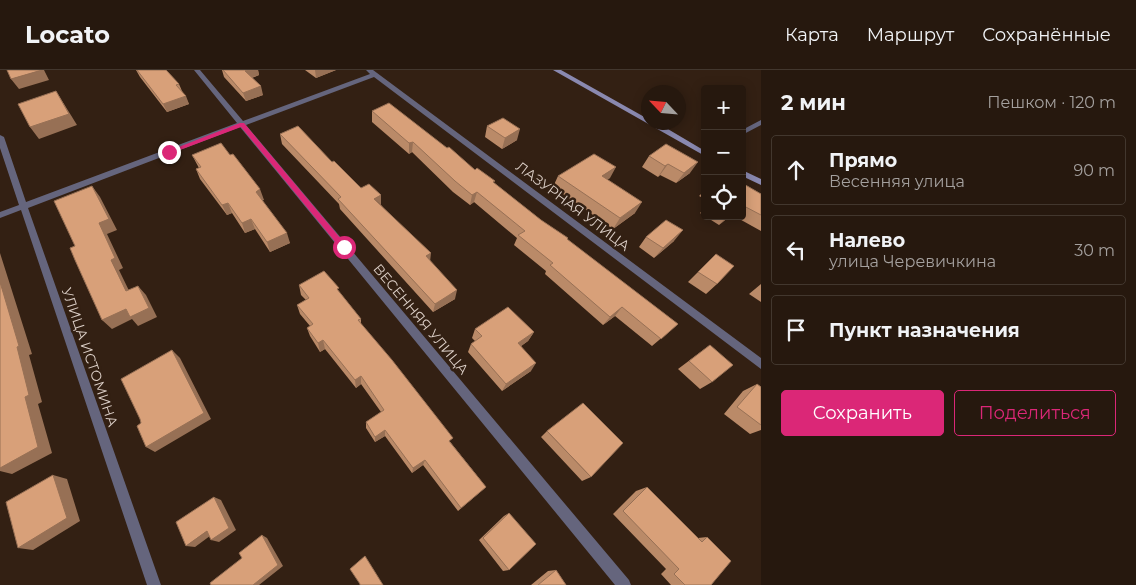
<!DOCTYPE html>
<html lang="ru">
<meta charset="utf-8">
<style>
:root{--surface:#26180e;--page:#2e2117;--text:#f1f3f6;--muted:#a4a09e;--line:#42372e;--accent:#db2777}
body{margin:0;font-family:Montserrat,sans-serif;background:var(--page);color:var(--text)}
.controls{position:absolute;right:15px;top:15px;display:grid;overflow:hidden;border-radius:5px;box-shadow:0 2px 12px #0003}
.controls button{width:45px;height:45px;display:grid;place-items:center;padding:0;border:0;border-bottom:1px solid var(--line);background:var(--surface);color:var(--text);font:25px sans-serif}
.compass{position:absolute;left:641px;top:15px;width:45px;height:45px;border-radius:50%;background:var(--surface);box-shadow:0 2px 12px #0003;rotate:296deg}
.stop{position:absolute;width:15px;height:15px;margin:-11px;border:4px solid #db2777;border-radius:50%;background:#fff}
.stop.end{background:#db2777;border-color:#fff;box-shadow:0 1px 5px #0008}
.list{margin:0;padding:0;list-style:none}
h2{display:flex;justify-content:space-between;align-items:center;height:65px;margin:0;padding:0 20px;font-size:21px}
h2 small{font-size:16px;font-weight:400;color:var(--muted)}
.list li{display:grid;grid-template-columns:32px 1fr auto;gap:15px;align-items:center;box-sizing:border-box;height:70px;margin:0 10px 10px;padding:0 10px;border:1px solid var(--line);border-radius:5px}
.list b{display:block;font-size:19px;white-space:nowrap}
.list p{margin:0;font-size:16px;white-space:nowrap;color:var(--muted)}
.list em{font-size:16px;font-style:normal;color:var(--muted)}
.actions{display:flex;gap:10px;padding:15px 20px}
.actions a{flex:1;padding:11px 0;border:1px solid var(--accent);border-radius:5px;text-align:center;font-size:18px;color:var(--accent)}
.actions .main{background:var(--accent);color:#fff}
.icon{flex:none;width:28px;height:28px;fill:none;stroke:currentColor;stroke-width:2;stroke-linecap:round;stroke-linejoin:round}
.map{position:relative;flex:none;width:761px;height:515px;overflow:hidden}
header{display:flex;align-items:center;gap:30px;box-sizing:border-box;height:70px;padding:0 25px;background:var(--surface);border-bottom:1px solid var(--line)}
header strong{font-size:24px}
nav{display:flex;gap:28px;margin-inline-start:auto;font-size:18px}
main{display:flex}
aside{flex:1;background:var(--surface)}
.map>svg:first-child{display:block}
</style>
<header>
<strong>Locato</strong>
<nav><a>Карта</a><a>Маршрут</a><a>Сохранённые</a></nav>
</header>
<main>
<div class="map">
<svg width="761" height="515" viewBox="0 0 761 515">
<rect width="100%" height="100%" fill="#332013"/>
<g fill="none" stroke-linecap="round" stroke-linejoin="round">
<path fill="#65657d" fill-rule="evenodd" d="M194,0H200L243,51L370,4L366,0H373L761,288V299L374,7L246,55L629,510L631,515H615L240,57L28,138L161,515H147L21,140L0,148V142L19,135L0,78V65L4,67L26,132L237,53Z
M761,50V55L742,65V60Z"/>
<path fill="#8a89b0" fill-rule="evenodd" d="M553,0H561L648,49V52H656L705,81V86Z
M742,100L761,109V115L742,106Z"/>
</g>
<path fill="#ba8a68" d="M136,0H166L179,14L182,21L189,34L167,42L140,7Z
M222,0H258L259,5L252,8L263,25L246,31L224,7Z
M305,0H336L316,8Z
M372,41L475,100L494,113L541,150L678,254L652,276L615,246L603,255L545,204L546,201L514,175L517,168L474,132L470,135L453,122L412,82L409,84L372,52Z
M487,56L517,70L502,79L485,67Z
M280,64L332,92L381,135L455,229L433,242L340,139L339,134L282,74Z
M192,85L264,130H262L290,173L270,182L255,159L245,163L232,143L227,145L200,109L196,99L199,98Z
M649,86L690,103L676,113L660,105L658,107L642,97Z
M558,106L610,108L607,109L635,143L613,159L553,117Z
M742,113L761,124V161L734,146H742Z
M705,120V129L699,126Z
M705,138V146H730L719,155L700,143Z
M646,167L674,171L654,188L639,177Z
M716,184L717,214L706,224L688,212Z
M761,214V232L749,224Z
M299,215L340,223L361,249V254L451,373L486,417L458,441L423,395L412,403L385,366L375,372L366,358V352L381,342L361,314L356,318L325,279L320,282L310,266L307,258L310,256L300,244L297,235L306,230L301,225Z
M475,259L534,262L528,271L521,276L531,301L502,321L468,282L471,274L475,271L472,268Z
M710,275L712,312L700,319L678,299Z
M757,314L761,317V360L750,364L724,344L743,321Z
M547,361L591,407L582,411L541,367Z
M647,417L698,468L707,467L711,515H671L661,504L666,499L613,444L636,421Z
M509,443V500L503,501L479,470L504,446Z
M556,500L566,515H531L548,501Z"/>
<path fill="#977055" d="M42,0H44L49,10L19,19L11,9Z
M247,0H258L259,5L247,9L245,1Z
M315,0H336L316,8Z
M261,16L263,25L246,31L243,23Z
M56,21L77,55L39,69L30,57Z
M186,26L189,34L167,42L163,34Z
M520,59L517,70L502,79L505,68Z
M413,72L412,82L409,84V73Z
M698,92L690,103L676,113L684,103Z
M668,94L660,105L658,107L665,96Z
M616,97L610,108L596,117L602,106Z
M92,116L100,127L117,160L107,164L123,198L119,200L134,231L126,221L111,190L99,153Z
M260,119L264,130L259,132L256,122Z
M477,122L474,132L470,135L472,125Z
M381,125V135L374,129Z
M642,132L635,143L613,159L620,148Z
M228,133L232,143L227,145L222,135Z
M728,146H730L719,155Z
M251,149L255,159L245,163L242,153Z
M683,160L674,171L654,188L663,178Z
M287,163L290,173L270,182L267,172Z
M0,183L32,284L29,285L42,332L38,334L52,383L12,404L0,401V398L25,327L0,212Z
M431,183L430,192L426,186Z
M138,216L146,225L157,247L138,256L132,249L112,259L102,250Z
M457,220L455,229L433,242L435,234Z
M622,237L615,246L603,255L610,247Z
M534,262L528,271L513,282L518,273Z
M323,270L325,279L320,282L318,273Z
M172,280L180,288L211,349L155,382L146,377Z
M536,293L531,301L502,321L506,314Z
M361,306V314L356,318L355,310Z
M385,360V366L375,372V367Z
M425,390L423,395L412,403L413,398Z
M53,405L67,409L80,451L33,480L18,478Z
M214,427L221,430L236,460L219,472L211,470Z
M207,461L214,463L195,477L186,476Z
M262,465L267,468L283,496L259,515H253Z"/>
<path fill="#d8a079" stroke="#977055" d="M7,0H42L11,9Z
M137,0H166L179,14L176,15L186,26L163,34Z
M223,0H247L245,1L261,16L243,23Z
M56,21L69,44L30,57L18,34Z
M389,33L447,78L449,77L475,100L477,98L495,111L493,112L541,150L568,168L567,169L678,254L661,269L622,237L610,247L550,195L553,193L518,165L525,161L477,122L472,125L455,111L413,72L409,73L372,41Z
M503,48L520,59L505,68L487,56Z
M298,56L332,92L334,91L361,118L369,114L381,125L374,129L431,183L426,186L457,220L435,234L338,129L341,127L280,64Z
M221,73L230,85L233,84L260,119L256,122L287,163L267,172L251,149L242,153L228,133L222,135L196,99L201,97L192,85Z
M666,74L698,92L684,103L668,94L665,96L649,86Z
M594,84L616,97L602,106L642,132L620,148L558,106Z
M742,113L761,124V145L742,135Z
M92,116L109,149L99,153L115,188L111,190L126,221L138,216L149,238L130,247L126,239L102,250L75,190L70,178L75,176L54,131Z
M666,150L683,160L663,178L646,167Z
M716,184L734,196L717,214L698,202Z
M324,201L339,218L337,219L361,249L358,250L392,290L453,368L449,371L486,417L461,438L425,390L413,398L385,360L375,367L366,352L384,340L361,306L355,310L323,270L318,273L307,258L313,254L297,235L309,228L299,215Z
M0,212L19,276L17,277L29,325L25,327L38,377L0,398Z
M508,237L534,262L518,273L536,293L506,314L471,274L482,266L475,259Z
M710,275L733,295L712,312L689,291Z
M172,280L204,343L146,377L137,356L141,353L140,349L121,309Z
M757,314L761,317V355L737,337Z
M583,333L623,373L591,407L547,361Z
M53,405L67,448L18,478L6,432Z
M647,417L702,472L707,467L731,491L711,515H685L674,504L679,499L623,441Z
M214,427L229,458L211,470L207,461L186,476L176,452Z
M509,443L536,474L509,500L483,468Z
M262,465L278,495L253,515H211L210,513L242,488L239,483Z
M365,486L383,515H360V514L350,499Z
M556,500L566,515H538Z"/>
<path fill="#db2777" d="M240,53H244L346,175V179H341L241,57L172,83L166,82Z"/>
<g text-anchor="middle" stroke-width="5" stroke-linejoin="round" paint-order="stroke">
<g font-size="14" fill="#dccfc7" stroke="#332013">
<text transform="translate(573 136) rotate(37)" y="5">ЛАЗУРНАЯ УЛИЦА</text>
<text transform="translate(421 249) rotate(50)" y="5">ВЕСЕННЯЯ УЛИЦА</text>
<text transform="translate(90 287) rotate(71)" y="5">УЛИЦА ИСТОМИНА</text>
</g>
</g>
</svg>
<div class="controls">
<button>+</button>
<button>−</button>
<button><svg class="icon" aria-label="locate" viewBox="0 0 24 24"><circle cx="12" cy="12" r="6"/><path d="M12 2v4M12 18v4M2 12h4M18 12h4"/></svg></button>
</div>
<svg class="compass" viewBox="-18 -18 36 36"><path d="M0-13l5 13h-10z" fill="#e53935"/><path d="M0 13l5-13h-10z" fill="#a4a09e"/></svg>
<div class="stop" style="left:344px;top:177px"></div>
<div class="stop end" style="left:169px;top:82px"></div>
</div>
<aside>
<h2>2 мин<small>Пешком · 120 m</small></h2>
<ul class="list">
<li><svg class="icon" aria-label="ahead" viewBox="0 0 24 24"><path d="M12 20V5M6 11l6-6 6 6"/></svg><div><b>Прямо</b><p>Весенняя улица</p></div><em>90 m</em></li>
<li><svg class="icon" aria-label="left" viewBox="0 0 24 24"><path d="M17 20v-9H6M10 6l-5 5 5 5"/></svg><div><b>Налево</b><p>улица Черевичкина</p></div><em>30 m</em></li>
<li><svg class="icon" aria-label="arrive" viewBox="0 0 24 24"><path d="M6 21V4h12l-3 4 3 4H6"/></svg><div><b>Пункт назначения</b></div></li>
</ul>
<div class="actions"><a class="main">Сохранить</a><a>Поделиться</a></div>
</aside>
</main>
